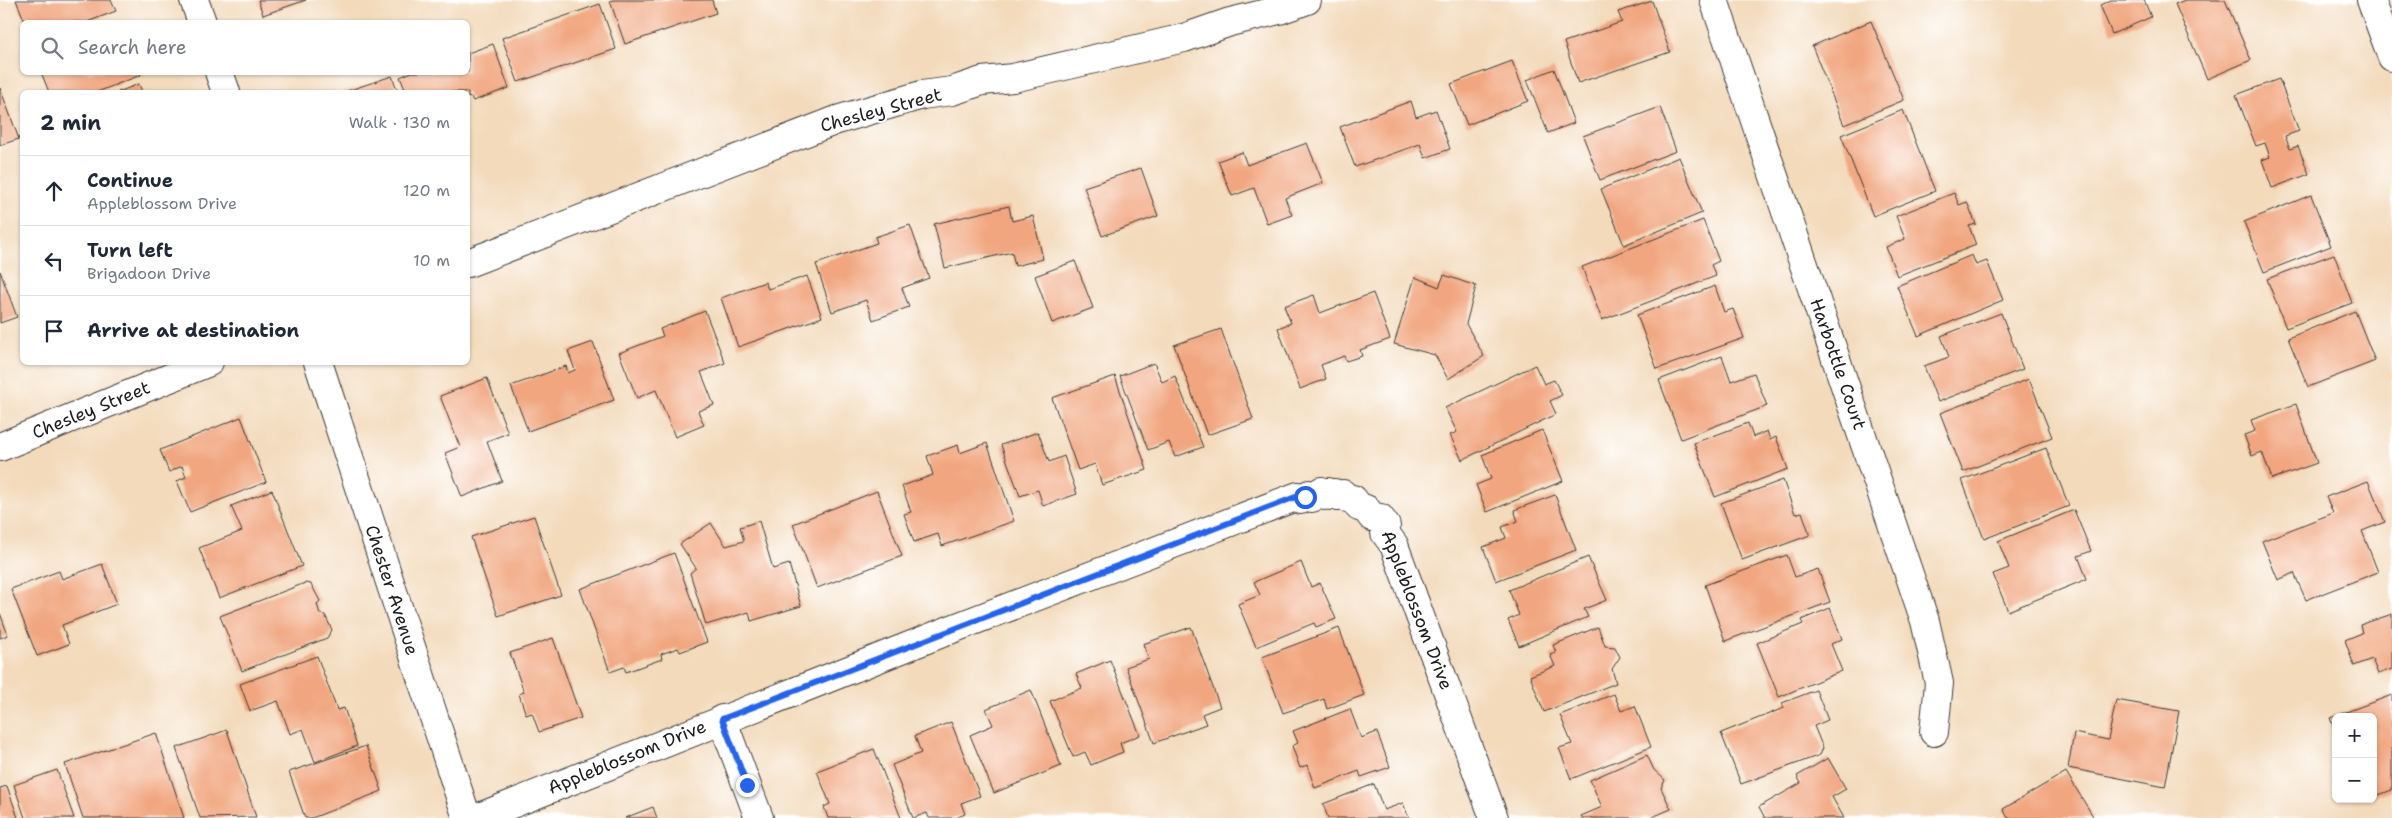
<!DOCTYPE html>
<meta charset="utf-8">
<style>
:root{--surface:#fff;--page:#f2f2f3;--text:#1f2937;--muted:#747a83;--line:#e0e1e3}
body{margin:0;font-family:"Shantell Sans",sans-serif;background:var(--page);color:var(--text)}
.controls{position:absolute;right:15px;bottom:15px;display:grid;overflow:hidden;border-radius:8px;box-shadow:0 1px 4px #0004}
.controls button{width:45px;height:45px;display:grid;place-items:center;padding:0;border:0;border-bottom:1px solid var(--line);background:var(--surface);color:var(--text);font:25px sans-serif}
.stop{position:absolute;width:15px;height:15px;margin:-11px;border:4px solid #2563eb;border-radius:50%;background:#fff}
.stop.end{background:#2563eb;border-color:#fff;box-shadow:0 1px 5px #0008}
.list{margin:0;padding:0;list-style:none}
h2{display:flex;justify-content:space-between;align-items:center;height:65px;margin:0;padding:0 20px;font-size:21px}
h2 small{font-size:16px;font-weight:400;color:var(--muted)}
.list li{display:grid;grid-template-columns:32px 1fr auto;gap:15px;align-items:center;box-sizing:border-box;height:70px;padding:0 20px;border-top:1px solid var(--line)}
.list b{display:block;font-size:19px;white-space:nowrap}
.list p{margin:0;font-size:16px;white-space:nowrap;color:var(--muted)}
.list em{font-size:16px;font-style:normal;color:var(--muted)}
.icon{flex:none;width:28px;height:28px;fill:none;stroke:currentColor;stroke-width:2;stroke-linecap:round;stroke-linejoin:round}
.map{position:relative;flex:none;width:2392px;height:818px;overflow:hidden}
.search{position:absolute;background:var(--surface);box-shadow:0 1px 4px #0004;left:20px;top:20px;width:450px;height:55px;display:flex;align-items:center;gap:12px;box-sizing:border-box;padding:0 18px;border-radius:8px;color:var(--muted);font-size:19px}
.panel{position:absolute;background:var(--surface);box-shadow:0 1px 4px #0004;left:20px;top:90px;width:450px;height:275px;border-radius:8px}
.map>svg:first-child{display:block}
</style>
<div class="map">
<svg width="2392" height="818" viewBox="0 0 2392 818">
<rect width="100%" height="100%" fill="#fff"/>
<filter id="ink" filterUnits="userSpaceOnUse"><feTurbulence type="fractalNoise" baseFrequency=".02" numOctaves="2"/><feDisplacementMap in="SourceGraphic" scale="10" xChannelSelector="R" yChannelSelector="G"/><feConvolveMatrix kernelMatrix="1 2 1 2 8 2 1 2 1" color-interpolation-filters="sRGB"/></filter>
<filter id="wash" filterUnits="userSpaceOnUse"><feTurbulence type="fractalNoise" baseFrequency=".0096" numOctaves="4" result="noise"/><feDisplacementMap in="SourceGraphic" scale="20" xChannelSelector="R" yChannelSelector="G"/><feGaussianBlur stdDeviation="1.12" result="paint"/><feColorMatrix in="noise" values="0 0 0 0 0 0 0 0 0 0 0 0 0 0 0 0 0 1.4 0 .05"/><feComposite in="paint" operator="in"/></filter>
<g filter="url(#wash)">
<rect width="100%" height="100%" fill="#f3dabb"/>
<g id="blocks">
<path fill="#f1a67f" d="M16,0H111L116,11L87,22H25Z
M258,0H306L263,15Z
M613,0H712L716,13L625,44L610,1Z
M2111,0H2144L2151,17L2112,34L2100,5Z
M2185,0H2225L2251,60L2207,79L2175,4Z
M1652,1L1670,52L1578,83L1564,42L1622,22L1618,12Z
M600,4L616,49L518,82L502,38Z
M1871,21L1904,100L1844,125L1812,46Z
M493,44L509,88L473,101L471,97L468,98V92H406L400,77L412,72H468V53Z
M1512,61L1528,101L1467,125L1451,84Z
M1554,69L1574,123L1548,133L1527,80Z
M41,72H140L141,75L97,92H49Z
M392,76L398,92H344Z
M2279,79L2299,131L2285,136L2290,149L2298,146L2309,174L2272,188L2262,160L2270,157L2265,143L2256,146L2236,95Z
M139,84L142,92H118Z
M0,88L19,139L0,145Z
M1411,101L1416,117L1436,110L1450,149L1425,158L1420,144L1355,167L1340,127Z
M1660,107L1676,151L1600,180L1583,136Z
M1903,110L1935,191L1873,216L1841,135Z
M1307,143L1323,183L1285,198L1292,215L1267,224L1254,188L1232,196L1218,161L1242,152L1247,165Z
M1679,157L1702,213L1624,245L1601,189Z
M1141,168L1158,216L1102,236L1084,187Z
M1954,193L1959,205L1967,202L1976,224L1969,226L1976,245L1897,276L1886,247L1905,239L1896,216Z
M2311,195L2331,246L2264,272L2244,222Z
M1009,206L1012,221L1033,216L1043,259L1015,266L1012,252L945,268L934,224Z
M1703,220L1719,261L1711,265L1716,276L1602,320L1582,267Z
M910,225L929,278L902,288L909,307L873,320L866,300L832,312L816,264L877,243L875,237Z
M2334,254L2352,303L2286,328L2267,279Z
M1972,255L1976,265L1987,261L2003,300L1918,336L1897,286Z
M1075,261L1093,308L1052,323L1035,276Z
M0,271L17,317L0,323Z
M1444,275L1476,286L1466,324L1484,356L1448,379L1435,355L1394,344L1415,277L1439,287Z
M807,276L822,317L738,347L721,298L765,282L768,289Z
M1715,286L1724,312L1733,309L1744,338L1657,369L1637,315Z
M1373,293L1390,339L1360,350L1362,356L1346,361L1344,356L1321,365L1326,379L1300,389L1278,328L1291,323L1284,306L1314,295L1320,313Z
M705,311L725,363L701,372L714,405L698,411L704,425L675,437L656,390L637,398L619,353L663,336L660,329Z
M2355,311L2375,361L2308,387L2288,338Z
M2001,313L2023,369L1938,402L1924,366L1949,357L1941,336Z
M1221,329L1253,419L1207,435L1174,345Z
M593,342L614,400L528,431L511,386L566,366L568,373L575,370L568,351Z
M1722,356L1731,381L1754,373L1767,406L1681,439L1659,380Z
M1154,363L1162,382L1175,376L1203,447L1175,457L1169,442L1148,450L1120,376Z
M1535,365L1544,384L1554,380L1562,395L1550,401L1556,414L1462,460L1450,435L1457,432L1445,408Z
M1115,376L1147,470L1102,485L1095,464L1078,470L1052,398Z
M487,378L508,433L487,441L502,481L462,497L445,453L460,447L440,396Z
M2029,379L2052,437L1963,472L1940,413Z
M2296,404L2317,463L2272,479L2262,452L2252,456L2244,435L2255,431L2251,420Z
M241,417L266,482L190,512L177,481L186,477L182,466L169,472L160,450Z
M1748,423L1753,437L1767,431L1770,440L1776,437L1788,469L1715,497L1694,443Z
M1542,430L1563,481L1487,512L1476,485L1491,479L1482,455Z
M1038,432L1049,462L1064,456L1077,494L1043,506L1038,490L1020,496L1001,445Z
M987,443L1014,521L942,546L938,534L914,542L904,514L911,512L902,486L933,475L927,456L958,445L960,453Z
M2046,448L2069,506L1984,539L1962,480Z
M1783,480L1795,514L1802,512L1810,535L1742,560L1721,503Z
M2368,481L2385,522L2362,531L2378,572L2306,600L2294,573L2278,580L2262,541L2333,513L2326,497Z
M272,490L302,566L219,598L199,548L242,531L231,506Z
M877,491L902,556L817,588L793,524Z
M1555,495L1576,550L1496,581L1483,547L1506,538L1502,527L1518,521L1514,510Z
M2074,510L2091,551L2078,556L2087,579L2008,611L1993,574L2009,568L1998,541Z
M534,516L561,595L498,616L471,537Z
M759,521L773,569L789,564L801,606L751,621L749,612L706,625L690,573L696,568L680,544L711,523L726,546L744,541L740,527Z
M674,553L707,642L680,652L678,648L661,654L662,659L626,672L624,667L610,672L580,589Z
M1787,555L1795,577L1818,569L1830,602L1725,641L1705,585Z
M1588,557L1607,600L1584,609L1588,617L1519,646L1508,620L1519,615L1509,590Z
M1301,562L1311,587L1320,583L1336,619L1316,627L1314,623L1256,647L1238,604L1260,595L1254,582Z
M102,564L117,604L62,625L69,644L37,656L11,589L59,571L62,579Z
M305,583L311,584L320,601L317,604L320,614L325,615L332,630L327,638L242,671L220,616Z
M1830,608L1842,639L1831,644L1842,671L1779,697L1757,643L1803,624L1801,620Z
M0,613L8,635L0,638Z
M2392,614V669L2378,674L2372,659L2354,666L2345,640L2362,633L2360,625Z
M1191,627L1220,707L1202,714L1206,724L1154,743L1126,667L1149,659L1143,644Z
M1598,627L1605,646L1615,647L1620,657L1612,669L1616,683L1544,712L1530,676L1555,666L1550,655L1556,653L1553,645Z
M1339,628L1364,695L1327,709L1324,699L1283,713L1262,657Z
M553,638L581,718L539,732L532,713L526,715L519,694L524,692L510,653Z
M317,656L337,710L344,708L357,746L315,762L303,729L290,734L278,701L250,711L240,684Z
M1110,660L1140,735L1120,743L1123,752L1091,765L1085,752L1073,757L1050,701L1082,688L1076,674Z
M1031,690L1061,766L994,793L970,735L993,725L986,709Z
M1816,690L1828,720L1814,726L1823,748L1820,755L1741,784L1721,733L1784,708L1782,703Z
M1614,694L1621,711L1635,706L1651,747L1571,779L1559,748L1572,744L1560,715Z
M2392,695V790L2373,797V717H2336V733L2330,718Z
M2116,700L2179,711L2165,787L2068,768L2074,733L2108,740Z
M1350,709L1361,738L1377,732L1390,767L1361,777L1359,771L1315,788L1307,765L1300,768L1292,746L1298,743L1293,731Z
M951,722L980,796L961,803L965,814L956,818H929L927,813L913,818L892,765L921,753L915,736Z
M227,730L256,817L200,818L176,748Z
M156,733L184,818H83L65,764Z
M366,746L382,791L312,818H305L289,772Z
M874,749L901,818H828L824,807L830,804L817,771Z
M1647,755L1654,770L1665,780L1661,788L1671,809L1650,818H1582L1581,816L1602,807L1590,780Z
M1828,758L1846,789L1832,797L1844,818H1765L1759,807L1801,783L1797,776Z
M57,770L74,818H25L14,785Z
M2066,772L2094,818H2008L2003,809Z
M1374,784L1384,810L1403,803L1409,818H1328L1323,804Z
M7,786L18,818H0V788Z
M653,807L657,818H625Z"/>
</g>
</g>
<g filter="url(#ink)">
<use href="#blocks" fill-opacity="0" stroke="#3c3834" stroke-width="1"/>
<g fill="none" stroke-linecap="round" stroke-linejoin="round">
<defs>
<path id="minor" d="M194,0L202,22
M1714,0L1925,621L1939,683L1934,732
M219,72L226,92
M468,263L837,120L922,95L952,91L982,81L1013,78L1184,38L1230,22L1279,10L1307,0
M318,362L467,818
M0,447L209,362
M722,719L759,818
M477,818L952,629L1298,496L1301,500L1309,494L1312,498L1321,491L1324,496L1328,492L1331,496L1335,493L1338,497L1343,494L1346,498L1353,499L1359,507L1366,509L1372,517L1380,518L1386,526L1385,533L1394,545L1494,818"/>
<path id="secondary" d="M2371,0L2392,57"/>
</defs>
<use href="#minor" stroke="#3c3834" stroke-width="30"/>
<use href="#secondary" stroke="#3c3834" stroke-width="30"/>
<use href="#minor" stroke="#fff" stroke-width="28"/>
<use href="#secondary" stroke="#fff" stroke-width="28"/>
</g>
</g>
<g fill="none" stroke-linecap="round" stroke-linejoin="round" filter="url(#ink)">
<path stroke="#2563eb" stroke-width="6" d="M747,785L722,719L1298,496L1301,500L1305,497"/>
</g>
<g text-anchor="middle" stroke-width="4" stroke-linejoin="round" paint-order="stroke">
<g font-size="18" fill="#1c1c1c" stroke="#fff">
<text transform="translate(881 110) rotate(-15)" y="6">Chesley Street</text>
<text transform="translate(1838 364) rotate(71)" y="6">Harbottle Court</text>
<text transform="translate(91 410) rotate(-22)" y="6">Chesley Street</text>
<text transform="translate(392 590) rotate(72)" y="6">Chester Avenue</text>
<text transform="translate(1417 610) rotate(69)" y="6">Appleblossom Drive</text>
<text transform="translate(627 757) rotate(-22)" y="6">Appleblossom Drive</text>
</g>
</g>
</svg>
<div class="controls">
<button>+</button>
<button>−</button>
</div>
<div class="stop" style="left:1305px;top:497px"></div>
<div class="stop end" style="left:747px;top:785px"></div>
<div class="search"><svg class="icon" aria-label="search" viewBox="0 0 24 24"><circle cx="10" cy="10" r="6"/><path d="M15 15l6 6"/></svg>Search here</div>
<section class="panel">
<h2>2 min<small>Walk · 130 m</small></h2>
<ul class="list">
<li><svg class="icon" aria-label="ahead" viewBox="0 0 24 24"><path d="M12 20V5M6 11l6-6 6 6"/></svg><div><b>Continue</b><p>Appleblossom Drive</p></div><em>120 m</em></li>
<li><svg class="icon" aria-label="left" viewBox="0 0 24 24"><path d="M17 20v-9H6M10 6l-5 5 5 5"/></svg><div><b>Turn left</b><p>Brigadoon Drive</p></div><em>10 m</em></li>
<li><svg class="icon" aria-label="arrive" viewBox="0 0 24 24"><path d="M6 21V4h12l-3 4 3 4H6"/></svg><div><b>Arrive at destination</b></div></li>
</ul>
</section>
</div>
